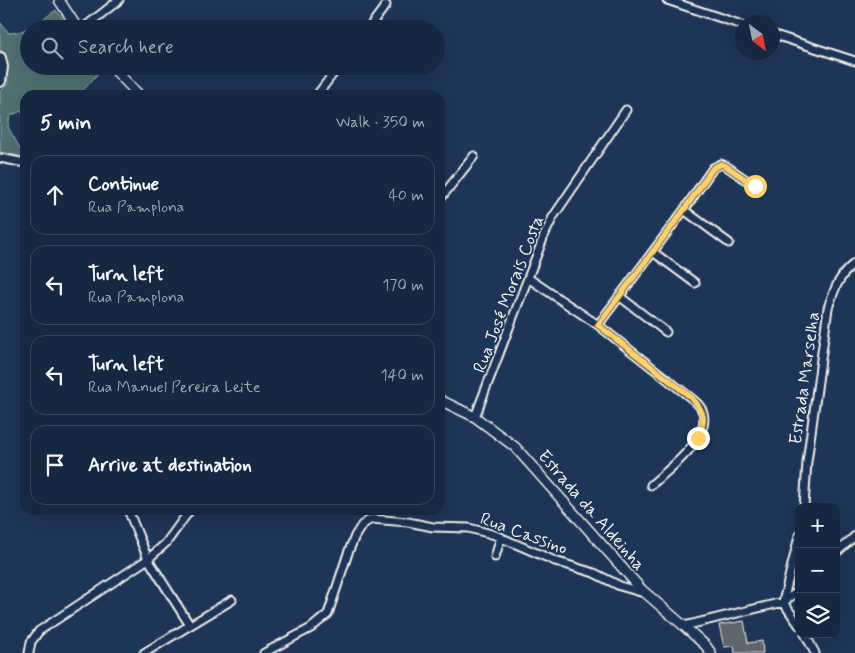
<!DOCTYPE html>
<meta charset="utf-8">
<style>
:root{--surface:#162841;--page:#23344c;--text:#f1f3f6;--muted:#9ea6b1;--line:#35445a}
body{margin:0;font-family:Mynerve,sans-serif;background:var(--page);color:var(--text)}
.controls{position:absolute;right:15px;bottom:15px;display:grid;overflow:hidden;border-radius:10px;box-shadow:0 5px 20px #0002}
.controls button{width:45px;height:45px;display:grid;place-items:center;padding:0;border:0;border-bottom:1px solid var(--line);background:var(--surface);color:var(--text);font:25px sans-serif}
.compass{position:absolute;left:735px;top:15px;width:45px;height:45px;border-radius:50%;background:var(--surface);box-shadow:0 5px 20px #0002;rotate:148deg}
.stop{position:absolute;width:15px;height:15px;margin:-11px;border:4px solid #ffd166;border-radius:50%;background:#fff}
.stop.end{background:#ffd166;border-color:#fff;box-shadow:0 1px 5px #0008}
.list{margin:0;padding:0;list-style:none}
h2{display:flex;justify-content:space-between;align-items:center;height:65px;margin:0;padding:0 20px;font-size:21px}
h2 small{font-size:16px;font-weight:400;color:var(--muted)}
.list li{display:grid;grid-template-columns:32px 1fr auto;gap:15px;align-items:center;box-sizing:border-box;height:80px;margin:0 10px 10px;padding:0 10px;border:1px solid var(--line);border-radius:15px}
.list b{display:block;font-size:19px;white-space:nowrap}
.list p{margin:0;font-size:16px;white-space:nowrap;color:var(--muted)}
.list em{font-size:16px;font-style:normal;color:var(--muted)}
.icon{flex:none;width:28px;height:28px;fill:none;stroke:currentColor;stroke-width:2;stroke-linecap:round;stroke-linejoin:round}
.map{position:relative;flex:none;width:855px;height:653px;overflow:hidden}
.search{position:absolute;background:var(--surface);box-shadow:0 5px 20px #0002;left:20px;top:20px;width:425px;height:55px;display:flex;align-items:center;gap:12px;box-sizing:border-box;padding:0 18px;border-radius:28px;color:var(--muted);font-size:19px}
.panel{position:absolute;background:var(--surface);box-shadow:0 5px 20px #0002;left:20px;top:90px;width:425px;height:425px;border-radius:15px}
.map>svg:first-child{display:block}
</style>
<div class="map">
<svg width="855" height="653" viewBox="0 0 855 653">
<rect width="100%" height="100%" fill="#1d3557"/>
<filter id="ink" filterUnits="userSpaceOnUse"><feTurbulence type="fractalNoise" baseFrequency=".02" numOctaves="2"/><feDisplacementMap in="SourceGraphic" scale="10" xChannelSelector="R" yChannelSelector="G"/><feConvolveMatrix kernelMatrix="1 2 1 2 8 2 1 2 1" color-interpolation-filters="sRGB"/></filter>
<g filter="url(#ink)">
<path fill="#4f6f6f" stroke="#a2b0ac" d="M56,10L70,29H29V66H100L102,69L79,95H25V118L21,111L10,116L8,127L25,157L0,152V91L8,84L7,68L0,49V22L9,33C26,33 42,20 56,10Z"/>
<path fill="#5f656a" stroke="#f4f1e8" d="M744,621L748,643L762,641L763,653H735L734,646L724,647L719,625Z"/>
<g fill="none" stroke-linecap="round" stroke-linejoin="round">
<defs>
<path id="minor" d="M667,0L742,25
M82,29L119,0
M368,29L386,5
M772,34L855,61
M317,95L339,66
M0,158L25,163
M440,199L474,156
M684,210L729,243
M653,252L695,283
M528,278L598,325L691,398C695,401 700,406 702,410C714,436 668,470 651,485
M619,296L666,332
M598,325L684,210L713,168L721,164L726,166L755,186
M475,417L544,236L553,217L626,110
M804,507L807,462L828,308C834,290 839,275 855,263
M128,510L148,559L189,624
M799,536L783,602L799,625
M836,553L855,536
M495,557L501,537
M684,626L783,602L799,591
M805,634L815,653
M29,653L31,642L39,631L148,559L166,543L190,510
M144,653L232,600
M264,653L311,628L328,614L348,553L355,536L362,525L371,519L408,522L433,527L469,528L495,535L555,561L594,573L620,586L644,593"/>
<path id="tertiary" d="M59,0L78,29
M111,66L139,95
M440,400L475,417L515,447L642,590L684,626L706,646L711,653"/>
<path id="secondary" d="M0,58L2,67L0,81"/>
</defs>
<use href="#minor" stroke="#f4f1e8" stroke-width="11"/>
<use href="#tertiary" stroke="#f4f1e8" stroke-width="12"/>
<use href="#secondary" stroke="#f4f1e8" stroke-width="14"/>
<use href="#minor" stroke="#1d3557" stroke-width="7"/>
<use href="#tertiary" stroke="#1d3557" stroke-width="9"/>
<use href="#secondary" stroke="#1d3557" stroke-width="10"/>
</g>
</g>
<g fill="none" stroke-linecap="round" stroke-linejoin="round" filter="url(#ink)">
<path stroke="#ffd166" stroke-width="6" d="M698,438C706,419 705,413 692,398L598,325L684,210L713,168L721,164L726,166L755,186"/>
</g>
<g text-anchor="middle" stroke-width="4" stroke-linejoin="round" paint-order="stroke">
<g font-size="18" fill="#f4f1e8" stroke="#1d3557">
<text transform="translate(508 294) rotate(-69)" y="6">Rua José Morais Costa</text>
<text transform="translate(804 378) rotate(-82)" y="6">Estrada Marselha</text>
<text transform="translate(592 510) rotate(49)" y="6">Estrada da Aldeinha</text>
<text transform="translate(524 533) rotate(20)" y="6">Rua Cassino</text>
</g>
</g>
</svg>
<div class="controls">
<button>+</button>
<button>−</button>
<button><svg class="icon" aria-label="layers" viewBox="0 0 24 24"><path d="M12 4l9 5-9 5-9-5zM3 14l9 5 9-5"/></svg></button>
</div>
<svg class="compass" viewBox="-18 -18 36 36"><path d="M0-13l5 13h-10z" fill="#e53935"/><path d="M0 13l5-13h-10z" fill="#9ea6b1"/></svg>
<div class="stop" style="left:755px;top:186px"></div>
<div class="stop end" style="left:698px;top:438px"></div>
<div class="search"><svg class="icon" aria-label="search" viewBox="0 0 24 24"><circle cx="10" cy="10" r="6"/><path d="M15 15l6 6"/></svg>Search here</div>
<section class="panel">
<h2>5 min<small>Walk · 350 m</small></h2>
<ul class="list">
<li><svg class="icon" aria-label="ahead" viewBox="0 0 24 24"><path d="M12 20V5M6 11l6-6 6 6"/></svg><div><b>Continue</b><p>Rua Pamplona</p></div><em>40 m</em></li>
<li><svg class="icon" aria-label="left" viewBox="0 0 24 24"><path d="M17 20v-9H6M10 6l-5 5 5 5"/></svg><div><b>Turn left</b><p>Rua Pamplona</p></div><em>170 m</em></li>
<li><svg class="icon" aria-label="left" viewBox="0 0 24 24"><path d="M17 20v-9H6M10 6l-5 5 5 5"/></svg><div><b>Turn left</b><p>Rua Manuel Pereira Leite</p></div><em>140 m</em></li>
<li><svg class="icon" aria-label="arrive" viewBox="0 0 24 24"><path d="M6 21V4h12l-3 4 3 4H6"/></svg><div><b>Arrive at destination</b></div></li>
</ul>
</section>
</div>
